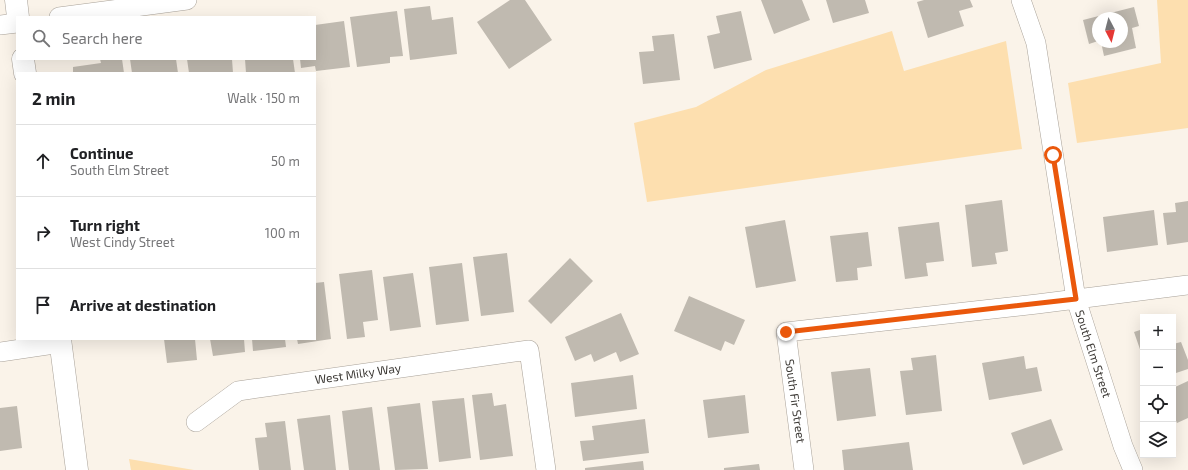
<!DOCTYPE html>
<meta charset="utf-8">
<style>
:root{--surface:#fff;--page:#f2f2f2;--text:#202124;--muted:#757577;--line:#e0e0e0}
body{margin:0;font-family:"Exo 2",sans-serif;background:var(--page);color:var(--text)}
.controls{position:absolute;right:12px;bottom:12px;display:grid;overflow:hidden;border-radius:0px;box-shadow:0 4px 16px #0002}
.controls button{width:36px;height:36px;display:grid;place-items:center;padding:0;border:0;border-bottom:1px solid var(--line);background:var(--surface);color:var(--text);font:20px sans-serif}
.compass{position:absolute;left:1092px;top:12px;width:36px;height:36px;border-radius:50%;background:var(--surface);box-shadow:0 4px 16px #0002;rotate:173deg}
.stop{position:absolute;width:12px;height:12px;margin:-9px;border:3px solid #ea580c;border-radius:50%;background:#fff}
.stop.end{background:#ea580c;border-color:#fff;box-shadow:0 1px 4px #0008}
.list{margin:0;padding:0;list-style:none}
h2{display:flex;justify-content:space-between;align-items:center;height:52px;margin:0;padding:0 16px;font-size:17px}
h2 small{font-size:13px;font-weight:400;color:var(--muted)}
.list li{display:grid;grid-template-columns:26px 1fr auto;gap:12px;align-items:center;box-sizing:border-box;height:72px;padding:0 16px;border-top:1px solid var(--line)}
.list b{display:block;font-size:15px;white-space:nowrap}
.list p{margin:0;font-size:13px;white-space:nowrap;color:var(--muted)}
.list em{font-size:13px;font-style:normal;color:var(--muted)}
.icon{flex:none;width:22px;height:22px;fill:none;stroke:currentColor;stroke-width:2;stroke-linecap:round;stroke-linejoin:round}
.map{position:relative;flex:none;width:1188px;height:470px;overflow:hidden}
.search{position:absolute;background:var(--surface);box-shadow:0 4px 16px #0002;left:16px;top:16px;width:300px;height:44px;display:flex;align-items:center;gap:10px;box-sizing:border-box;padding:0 14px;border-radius:0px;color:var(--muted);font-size:15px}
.panel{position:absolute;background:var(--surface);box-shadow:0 4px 16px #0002;left:16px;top:72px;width:300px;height:268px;border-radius:0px}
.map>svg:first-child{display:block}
</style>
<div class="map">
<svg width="1188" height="470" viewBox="0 0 1188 470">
<rect width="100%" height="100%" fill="#faf3e9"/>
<path fill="#fddfaf" d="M1157,0H1188V128L1077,143L1068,83L1161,63Z
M892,31L904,71L1006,41L1022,149L647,202L634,123L696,107L766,70Z
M129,459L194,470H131Z"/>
<path fill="#c0bab0" d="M510,0H525L552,40L509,69L477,22Z
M761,0H802L810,20L774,34Z
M826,0H865L869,13L833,23Z
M924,0H970L973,7L959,11L964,26L928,38L917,2Z
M430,6L432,20L453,17L457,54L410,60L404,9Z
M1134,7L1139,26L1132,28L1136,48L1104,56L1101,42H1122V18H1098V41L1089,44L1083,20Z
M397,11L403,56L390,57V63L357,67L350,17Z
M741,11L752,60L714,69L707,36L720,33L716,16Z
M344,21L350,67L316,71L315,66L301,68L300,59H315V25Z
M674,34L680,80L643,84L639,52L654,51L652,36Z
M100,59H122L124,73H73V67L101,63Z
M130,59H176L178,73H132Z
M187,59H232L233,73H189Z
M245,59H293L295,73H246Z
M1002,200L1008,251L995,253L997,264L972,267L965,205Z
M1188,201V242L1167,245L1163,213L1176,212L1175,203Z
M1154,210L1158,245L1107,252L1103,217Z
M785,220L796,281L756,288L745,227Z
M939,222L944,261L926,263L928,276L905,279L898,227Z
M868,232L872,266L857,268L858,280L836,282L830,236Z
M507,253L514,312L481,316L473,257Z
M570,258L593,281L551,324L528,301Z
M462,263L469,321L436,325L429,267Z
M372,270L378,320L363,322L365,337L347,339L339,274Z
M413,273L421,327L390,331L383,277Z
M324,282L331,339L298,344L297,339H315V283Z
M689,296L745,320L734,345L725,341L721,351L674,331Z
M621,313L639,354L620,362L616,352L594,362L591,354L575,361L565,337Z
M1143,329V358L1134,332Z
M164,339H195L197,360L167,363Z
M210,339H244L245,352L213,356Z
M252,339H285L286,347L253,351Z
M1181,342L1188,360V369L1173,374V344Z
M936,355L942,411L906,415L900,371L913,370L911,358Z
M1024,356L1026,369L1037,367L1042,391L989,400L982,363Z
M870,368L876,416L837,421L831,372Z
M633,375L637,409L575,417L571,383Z
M1188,381V418L1177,423L1173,414V388Z
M492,393L494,406L506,404L513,456L480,460L472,395Z
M745,395L749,433L708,438L703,400Z
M464,398L471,458L439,462L432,401Z
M420,403L428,469L395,470L387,407Z
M17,406L22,448L0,451V408Z
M372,407L380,470H349L342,411Z
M330,415L336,470H304L297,419Z
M645,419L649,453L583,461L580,441L594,440L592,426Z
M1051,419L1063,450L1023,465L1011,433Z
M285,421L291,470H259L255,438L267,437L265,423Z
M909,442L913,470H844L842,450Z
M643,461L644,470H585V468Z
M759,464L760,470H724V468Z"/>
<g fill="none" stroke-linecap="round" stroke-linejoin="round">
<defs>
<path id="street" d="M1021,0L1036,43L1076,299L1123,446L1133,470
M59,17L187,0
M0,25L17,23
M0,352L61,343
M196,422L238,391L529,350L546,470
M804,470L786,332L1037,304L1188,285"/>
<path id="secondary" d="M16,0L18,17
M23,59L25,73
M60,339L77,470"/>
</defs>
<use href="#street" stroke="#a8a198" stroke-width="20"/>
<use href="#secondary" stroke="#a8a198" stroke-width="23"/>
<use href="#street" stroke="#fff" stroke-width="19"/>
<use href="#secondary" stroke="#fff" stroke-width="22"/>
</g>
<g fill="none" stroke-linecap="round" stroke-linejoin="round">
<path stroke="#ea580c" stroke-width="5" d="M786,332L1076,299L1053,155"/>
</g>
<g text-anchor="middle" stroke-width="3" stroke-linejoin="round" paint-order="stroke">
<g font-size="12" fill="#3e3b37" stroke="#fff">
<text transform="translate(1093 354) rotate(72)" y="4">South Elm Street</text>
<text transform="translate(358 374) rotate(-8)" y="4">West Milky Way</text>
<text transform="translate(795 401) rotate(82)" y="4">South Fir Street</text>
</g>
</g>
</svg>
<div class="controls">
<button>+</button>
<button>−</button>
<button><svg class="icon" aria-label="locate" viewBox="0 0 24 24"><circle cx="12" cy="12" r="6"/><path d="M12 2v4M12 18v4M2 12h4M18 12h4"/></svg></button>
<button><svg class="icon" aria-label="layers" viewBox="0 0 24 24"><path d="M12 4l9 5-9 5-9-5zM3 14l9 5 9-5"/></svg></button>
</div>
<svg class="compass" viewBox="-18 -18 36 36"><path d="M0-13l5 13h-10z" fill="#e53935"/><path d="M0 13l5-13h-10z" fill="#757577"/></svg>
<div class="stop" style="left:1053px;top:155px"></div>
<div class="stop end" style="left:786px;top:332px"></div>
<div class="search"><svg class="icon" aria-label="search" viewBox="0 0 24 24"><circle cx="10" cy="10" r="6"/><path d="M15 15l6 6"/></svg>Search here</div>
<section class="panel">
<h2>2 min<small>Walk · 150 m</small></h2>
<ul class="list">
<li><svg class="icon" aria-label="ahead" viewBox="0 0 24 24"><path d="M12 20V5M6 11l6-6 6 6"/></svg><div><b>Continue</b><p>South Elm Street</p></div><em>50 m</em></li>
<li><svg class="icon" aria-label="right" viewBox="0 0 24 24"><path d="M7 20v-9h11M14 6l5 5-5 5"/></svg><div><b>Turn right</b><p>West Cindy Street</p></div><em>100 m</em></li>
<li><svg class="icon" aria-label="arrive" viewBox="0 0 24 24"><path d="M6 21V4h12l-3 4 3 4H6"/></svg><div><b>Arrive at destination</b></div></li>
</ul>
</section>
</div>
